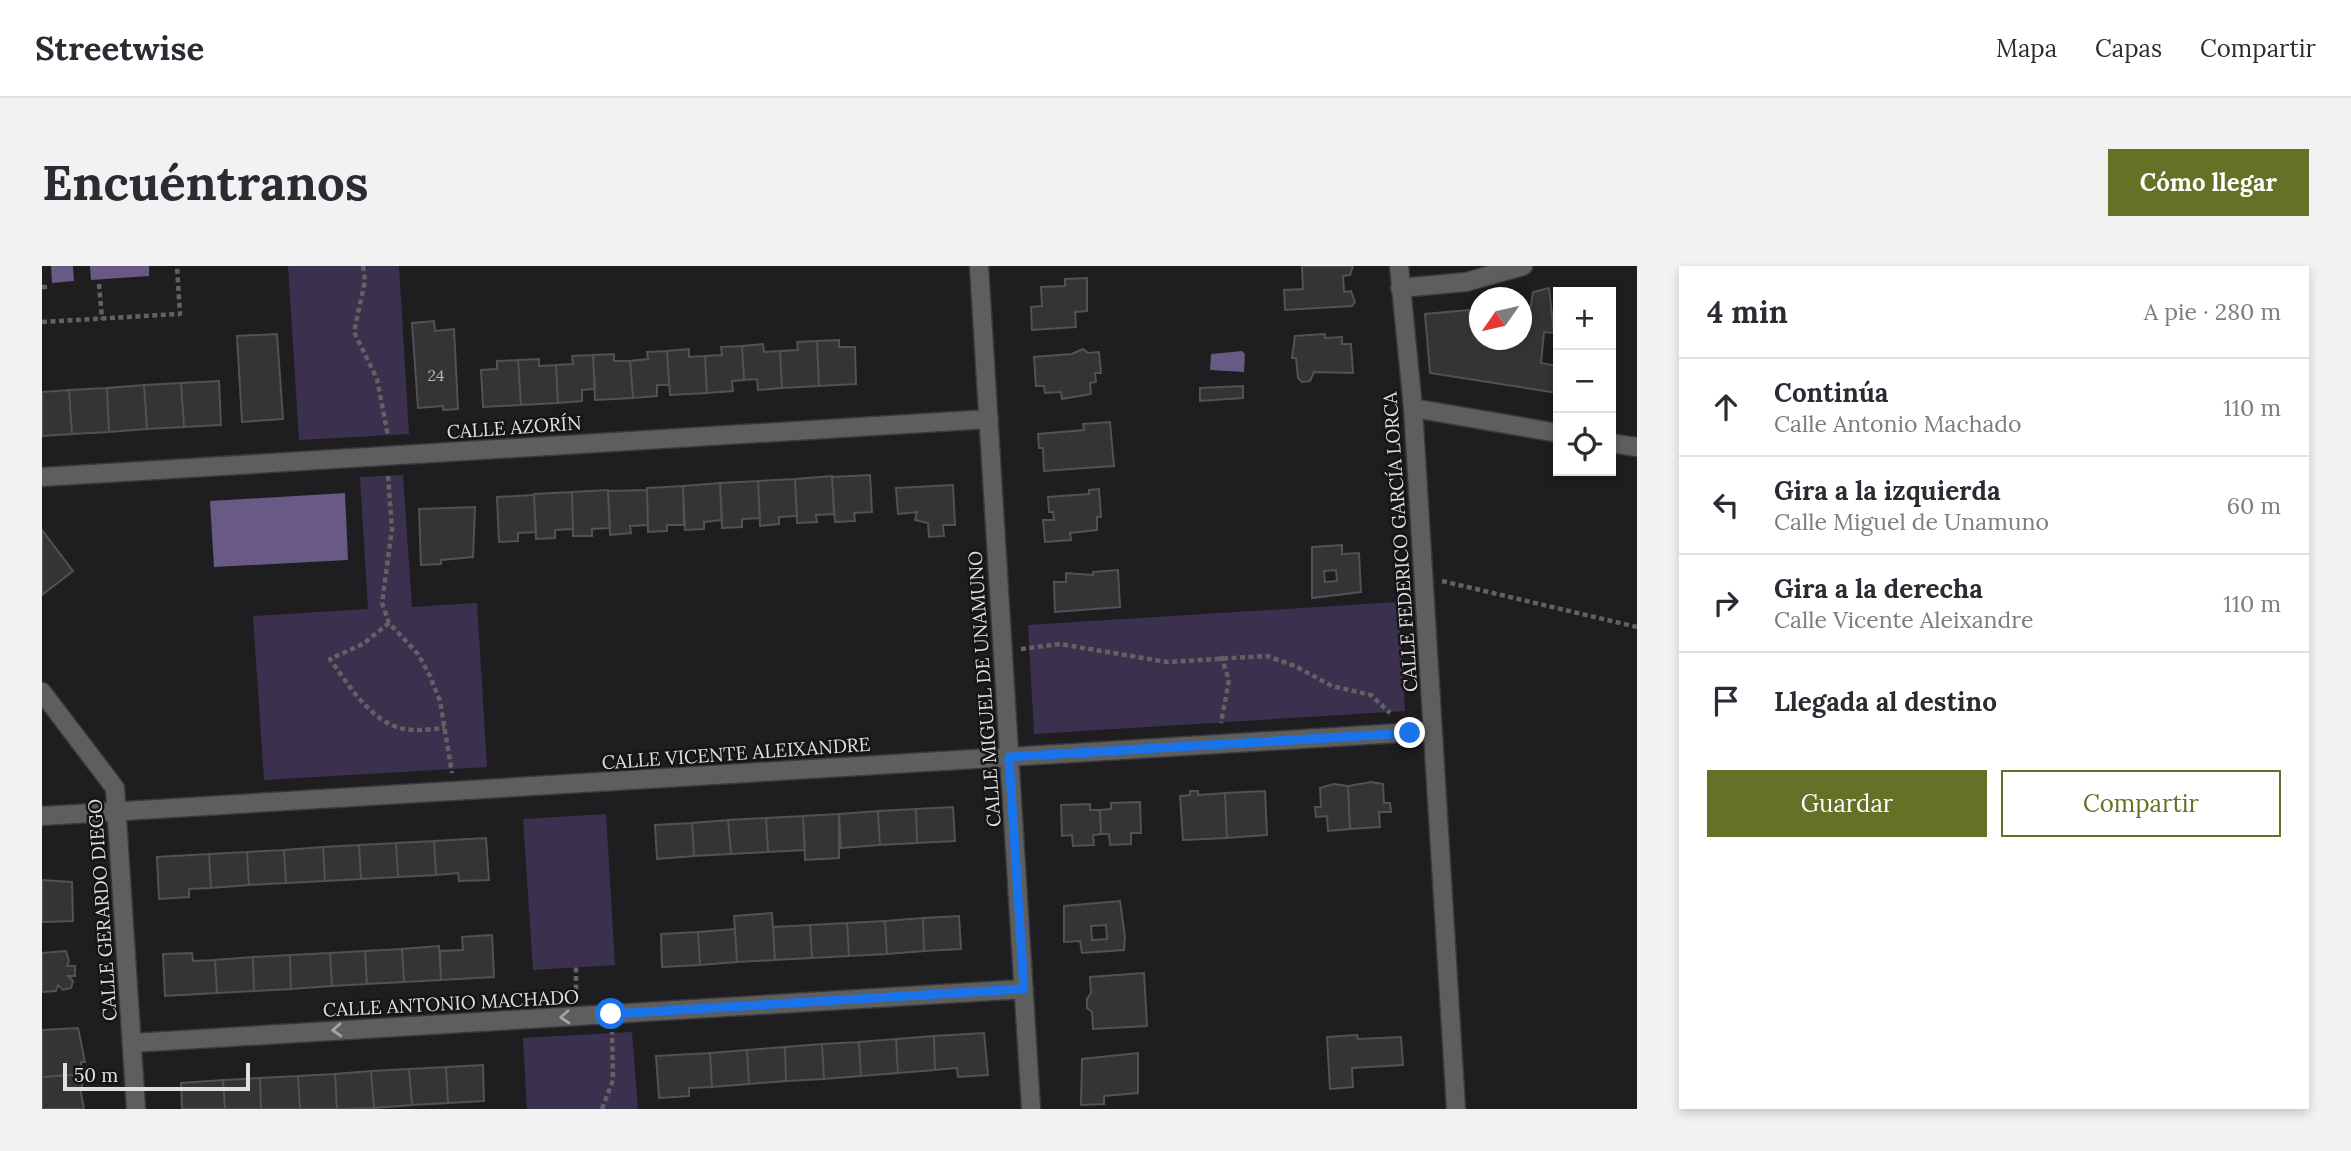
<!DOCTYPE html>
<html lang="es">
<meta charset="utf-8">
<style>
:root{--surface:#fff;--page:#f2f2f3;--text:#2b2b33;--muted:#7c7c81;--line:#e1e1e2;--accent:#647126}
body{margin:0;font-family:Lora,serif;background:var(--page);color:var(--text)}
.controls{position:absolute;right:21px;top:21px;display:grid;overflow:hidden;border-radius:0px;box-shadow:0 4px 10px #0003}
.controls button{width:63px;height:63px;display:grid;place-items:center;padding:0;border:0;border-bottom:2px solid var(--line);background:var(--surface);color:var(--text);font:35px sans-serif}
.compass{position:absolute;left:1427px;top:21px;width:63px;height:63px;border-radius:50%;background:var(--surface);box-shadow:0 4px 10px #0003;rotate:236deg}
.scale{position:absolute;left:21px;bottom:18px;width:187px;box-sizing:border-box;padding-left:7px;border:4px solid #e0dfe1;border-top:0;font-size:19px;line-height:24px;white-space:nowrap;color:#e0dfe1;-webkit-text-stroke:5px #151517;paint-order:stroke}
.stop{position:absolute;width:21px;height:21px;margin:-16px;border:5px solid #1a73e8;border-radius:50%;background:#fff}
.stop.end{background:#1a73e8;border-color:#fff;box-shadow:0 2px 7px #0008}
.list{margin:0;padding:0;list-style:none}
h2{display:flex;justify-content:space-between;align-items:center;height:91px;margin:0;padding:0 28px;font-size:30px}
h2 small{font-size:23px;font-weight:400;color:var(--muted)}
.list li{display:grid;grid-template-columns:46px 1fr auto;gap:21px;align-items:center;box-sizing:border-box;height:98px;padding:0 28px;border-top:2px solid var(--line)}
.list b{display:block;font-size:26px;white-space:nowrap}
.list p{margin:0;font-size:23px;white-space:nowrap;color:var(--muted)}
.list em{font-size:23px;font-style:normal;color:var(--muted)}
.actions{display:flex;gap:14px;padding:21px 28px}
.actions a{flex:1;padding:16px 0;border:2px solid var(--accent);border-radius:0px;text-align:center;font-size:24px;color:var(--accent)}
.actions .main{background:var(--accent);color:#fff}
.icon{flex:none;width:38px;height:38px;fill:none;stroke:currentColor;stroke-width:2;stroke-linecap:round;stroke-linejoin:round}
.map{position:relative;flex:none;width:1595px;height:843px;overflow:hidden;border-radius:0px}
header{display:flex;align-items:center;gap:42px;box-sizing:border-box;height:98px;padding:0 35px;background:var(--surface);border-bottom:2px solid var(--line)}
header strong{font-size:33px}
nav{display:flex;gap:38px;margin-inline-start:auto;font-size:24px}
.intro{display:flex;align-items:center;justify-content:space-between;box-sizing:border-box;height:168px;padding:0 42px}
h1{margin:0;font-size:49px}
.button{padding:18px 32px;border-radius:0px;background:var(--accent);color:#fff;font-size:24px;font-weight:700}
main{display:flex;gap:42px;padding:0 42px}
aside{flex:1;background:var(--surface);border-radius:0px;box-shadow:0 4px 10px #0003}
.map>svg:first-child{display:block}
</style>
<header>
<strong>Streetwise</strong>
<nav><a>Mapa</a><a>Capas</a><a>Compartir</a></nav>
</header>
<div class="intro"><h1>Encuéntranos</h1><a class="button">Cómo llegar</a></div>
<main>
<div class="map">
<svg width="1595" height="843" viewBox="0 0 1595 843">
<rect width="100%" height="100%" fill="#1e1e20"/>
<path fill="#3b314f" d="M246,0H357L367,168L257,174Z
M361,209L370,341L435,337L445,501L222,514L211,350L326,343L318,211Z
M1356,336L1363,445L992,468L986,359Z
M564,548L573,699L491,704L481,553Z
M590,766L596,843H485L481,772Z"/>
<path fill="#685985" d="M9,0H31L32,15L10,17Z
M48,0H107V10L49,14Z
M1200,85L1203,88L1202,106L1168,104L1169,88Z
M303,227L306,294L172,301L168,235Z"/>
<path fill="#343336" stroke="#525154" stroke-width="2" fill-rule="evenodd" d="M1260,0H1311L1308,9L1301,10L1302,26L1309,25L1313,36L1310,40L1243,44L1242,24L1261,23Z
M1045,12V45L1033,46L1034,61L990,64L989,41L1000,40L999,21L1023,20V13Z
M1507,22L1512,67L1502,66L1499,97L1516,100V127L1388,107L1383,48L1427,44L1428,61L1437,63V74H1479V68H1484L1491,26Z
M392,55L393,65L412,63L416,143L401,144V140L376,142L370,57Z
M235,68L241,153L200,156L195,70Z
M1283,68V72L1300,71V78H1309L1311,107L1272,106L1268,115L1260,116L1256,112L1254,92H1250L1253,70Z
M797,74V81H813L814,118L777,120L775,75Z
M775,75L777,120L740,122L738,85L756,84L755,76Z
M721,78L722,86L738,85L740,122L716,124L715,113L702,114L700,80Z
M700,80L702,114L690,115L691,125L665,127L663,90L680,89L679,81Z
M647,83V91L663,90L665,127L628,129L625,85Z
M1041,83L1046,87L1057,86L1059,107H1053L1054,116L1048,117L1049,128L1020,133L1019,126L1003,127L1002,120H994L992,91L1030,88Z
M625,85L627,119H615V130L591,132L588,95L606,93L605,86Z
M572,88V95H588L591,132L553,134L551,89Z
M551,89L553,123L540,124V135L516,137L514,99L531,98L530,90Z
M497,93V100L514,99L516,137L479,139L476,94Z
M476,94L479,139L441,141L439,104L455,103V95Z
M177,115L179,159L142,161L139,117Z
M139,117L142,161L105,163L102,119Z
M102,119L105,163L67,166L65,122Z
M1201,120V132L1158,135V122Z
M65,122L67,166L30,168L27,124Z
M27,124L30,168L0,170V126Z
M1068,156L1072,200L1002,205L1001,182H997L996,168L1042,164L1041,158Z
M828,209L830,246L812,247L813,255L793,256L790,211Z
M790,210L792,248L774,249L775,256L755,257L753,213Z
M753,213L755,250L737,251V258L718,260L716,215Z
M716,215L718,252L700,253V261L680,262L678,217Z
M678,217L680,254L662,256V263L643,264L641,220Z
M911,219L913,259H901L902,270L887,271L886,257L873,254L875,246L856,248L854,222Z
M641,220L642,259H625V265L606,266L605,222Z
M1057,223L1059,251H1055V264L1028,267L1029,274L1003,276L1001,254H1012L1011,246H1007L1006,231L1047,228V224Z
M566,224L568,262L550,263V270H531L530,226Z
M605,224L606,259L588,260L589,267L568,269L566,225Z
M530,226L531,263L513,264V272L494,273L492,228Z
M492,229L494,266L476,267V275L457,276L455,231Z
M433,241L431,291L399,294V298L379,299L377,243Z
M0,264L31,305L0,329Z
M1300,279V288L1317,287L1319,326L1270,332V281ZM1294,304L1295,315L1283,316L1282,305Z
M1076,304L1078,341L1013,346L1012,316H1024V307L1051,309V306Z
M1329,516L1341,518L1342,537H1348L1349,546H1337L1338,561L1308,563L1306,520Z
M1292,518L1306,520L1308,563L1286,565L1285,550L1274,551L1273,541H1279L1278,522Z
M1148,525H1156V529L1183,527L1185,572L1141,574L1138,530L1148,529Z
M1223,525L1225,569L1185,572L1183,527Z
M1098,536L1099,567H1089V578L1068,579L1067,568H1059L1058,544L1069,543V537Z
M1048,538V544H1058L1059,568L1051,569L1052,579L1031,580L1030,569L1020,570L1019,539Z
M911,541L913,575L875,577L874,543Z
M874,543L875,577L838,579L836,545Z
M836,545L838,579L799,582L797,548Z
M797,548V592L763,594L761,550Z
M761,550L763,584L726,586L724,552Z
M724,552L726,586L689,588L686,554Z
M686,554L689,588L652,590L650,557Z
M650,557L652,590L615,593L613,559Z
M444,572L447,614L417,615L416,607L394,609L392,575Z
M392,575L394,609L356,611L354,577Z
M354,577L356,611L319,613L317,579Z
M317,579L319,613L283,615L281,581Z
M281,581L283,615L244,617L242,584Z
M242,584L244,617L207,619L205,586Z
M205,586L207,619L169,622L167,588Z
M167,588L169,622L147,623V631L117,633L115,591Z
M0,614L30,616L31,655L0,656Z
M1078,635L1083,671L1082,684L1040,687L1038,675L1022,676V640ZM1064,659L1065,673L1050,674L1049,660Z
M730,647L733,694L695,696L692,650Z
M917,650L919,683L882,685L881,652Z
M881,652L882,685L845,688L843,655Z
M843,655L845,688L807,690L805,657Z
M805,657L807,690L770,692L768,659Z
M768,659L770,692L733,694L731,661Z
M693,663L695,696L658,699L656,666Z
M656,666L658,699L620,701L619,668Z
M450,669L452,711L399,714L398,685L421,684L420,671Z
M397,680L399,714L362,716L360,683Z
M360,683L362,716L325,718L323,685Z
M24,685L27,695L25,700H33V710H26L31,715L29,722L21,724L16,719L14,725L0,726V687Z
M323,685L325,718L290,720L288,687Z
M150,687L151,695L173,694L175,727L123,730L121,688Z
M288,687L290,720L249,723L248,689Z
M248,689L249,723L212,725L211,691Z
M211,691L212,725L175,727L173,694Z
M1102,707L1105,760L1051,763L1050,746L1045,742V733L1049,727L1048,711Z
M36,762L43,796H39L40,808L0,811V764Z
M942,767L946,809L916,811L915,802L893,804L892,770Z
M1315,769L1316,773L1359,771L1361,799L1310,802L1311,821L1288,823L1285,771Z
M892,770L893,804L856,807L854,773Z
M854,773L856,807L819,810L817,776Z
M817,776L819,810L782,813L780,778Z
M780,778L782,813L744,815L743,781Z
M743,781L744,815L707,818L705,784Z
M705,784L707,818L670,821L668,787Z
M668,787L670,821L647,822V830L617,832L614,790Z
M1096,787V827L1062,830V838L1039,839L1040,793Z
M441,799L442,835L406,837L404,801Z
M404,801L406,837L370,839L367,803Z
M367,803L370,839L332,842L329,805Z
M329,805L332,842L295,843L293,808Z
M40,808V820L38,822L42,843H0V811Z
M293,808L295,843H258L256,810Z
M256,810L258,843H219L218,812Z
M218,812L219,843H183L181,814Z
M181,814L183,843H140L139,817Z"/>
<g fill="none" stroke-linecap="round" stroke-linejoin="round">
<defs>
<path id="minor" d="M937,0L989,843
M1357,0L1371,142L1414,843
M1358,22L1424,16L1481,0
M1371,142L1516,167
M1569,177L1595,181
M0,211L947,153
M0,426L73,522L94,843
M0,550L1391,465
M90,777L982,723"/>
</defs>
<use href="#minor" stroke="#39393b" stroke-width="21"/>
<path stroke="#626163" stroke-width="4.5" stroke-dasharray="5 3.5" stroke-linecap="butt" d="M321,0L323,15L312,66L335,113L346,170
M57,18L60,53
M0,21H5
M0,56L138,48L135,0
M346,210L350,263L340,337L347,357L376,388L388,410L398,435L410,507
M1400,315L1595,361
M347,357L321,378L288,393C305,417 328,454 358,462C372,466 389,463 403,462
M979,383L1018,378L1125,396L1225,390L1253,400L1290,420L1329,429L1348,447
M1179,390L1187,414L1179,457
M534,732V701
M560,843L571,814L570,766"/>
<use href="#minor" stroke="#5f5e5f" stroke-width="18"/>
</g>
<defs><path id="oneway-chevron" d="M-2-3.5L2.5 0L-2 3.5" fill="none" stroke-width="1.6" stroke-linecap="round" stroke-linejoin="round" transform="scale(1.75)"/></defs>
<g stroke="#a6a5a6">
<use href="#oneway-chevron" transform="translate(523 751) rotate(177)"/>
<use href="#oneway-chevron" transform="translate(295 764) rotate(177)"/>
</g>
<g fill="none" stroke-linecap="round" stroke-linejoin="round">
<path stroke="#1a73e8" stroke-width="9" d="M569,748L982,723L967,491L1368,467"/>
</g>
<g text-anchor="middle" stroke-width="5" stroke-linejoin="round" paint-order="stroke">
<g font-size="16" fill="#b5b4b6">
<text x="394" y="115">24</text>
</g>
<g font-size="19" fill="#e0dfe1" stroke="#151517">
<text transform="translate(472 161) rotate(-4)" y="7">CALLE AZORÍN</text>
<text transform="translate(1358 276) rotate(-94)" y="7">CALLE FEDERICO GARCÍA LORCA</text>
<text transform="translate(942 423) rotate(-94)" y="7">CALLE MIGUEL DE UNAMUNO</text>
<text transform="translate(694 487) rotate(-4)" y="7">CALLE VICENTE ALEIXANDRE</text>
<text transform="translate(60 644) rotate(-94)" y="7">CALLE GERARDO DIEGO</text>
<text transform="translate(409 737) rotate(-3)" y="7">CALLE ANTONIO MACHADO</text>
</g>
</g>
</svg>
<div class="controls">
<button>+</button>
<button>−</button>
<button><svg class="icon" aria-label="locate" viewBox="0 0 24 24"><circle cx="12" cy="12" r="6"/><path d="M12 2v4M12 18v4M2 12h4M18 12h4"/></svg></button>
</div>
<svg class="compass" viewBox="-18 -18 36 36"><path d="M0-13l5 13h-10z" fill="#e53935"/><path d="M0 13l5-13h-10z" fill="#7c7c81"/></svg>
<div class="scale">50 m</div>
<div class="stop" style="left:569px;top:748px"></div>
<div class="stop end" style="left:1368px;top:467px"></div>
</div>
<aside>
<h2>4 min<small>A pie · 280 m</small></h2>
<ul class="list">
<li><svg class="icon" aria-label="ahead" viewBox="0 0 24 24"><path d="M12 20V5M6 11l6-6 6 6"/></svg><div><b>Continúa</b><p>Calle Antonio Machado</p></div><em>110 m</em></li>
<li><svg class="icon" aria-label="left" viewBox="0 0 24 24"><path d="M17 20v-9H6M10 6l-5 5 5 5"/></svg><div><b>Gira a la izquierda</b><p>Calle Miguel de Unamuno</p></div><em>60 m</em></li>
<li><svg class="icon" aria-label="right" viewBox="0 0 24 24"><path d="M7 20v-9h11M14 6l5 5-5 5"/></svg><div><b>Gira a la derecha</b><p>Calle Vicente Aleixandre</p></div><em>110 m</em></li>
<li><svg class="icon" aria-label="arrive" viewBox="0 0 24 24"><path d="M6 21V4h12l-3 4 3 4H6"/></svg><div><b>Llegada al destino</b></div></li>
</ul>
<div class="actions"><a class="main">Guardar</a><a>Compartir</a></div>
</aside>
</main>
